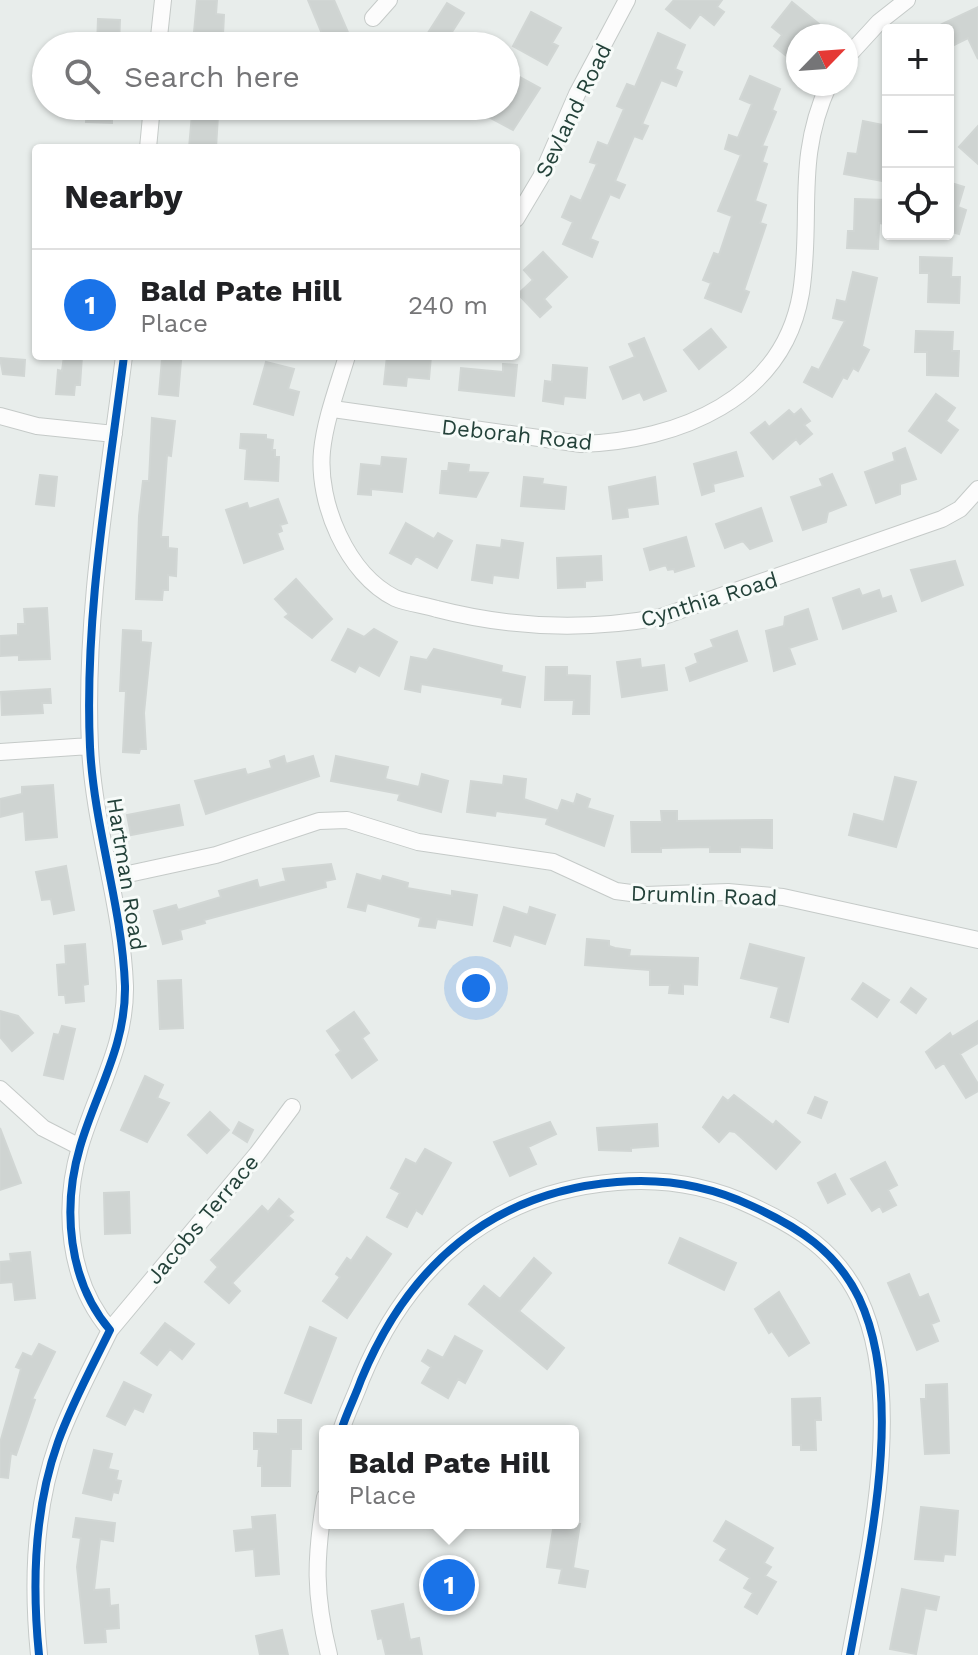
<!DOCTYPE html>
<meta charset="utf-8">
<style>
:root{--surface:#fff;--page:#f2f2f2;--text:#202124;--muted:#757577;--line:#e0e0e0;--accent:#1a73e8}
body{margin:0;font-family:"Work Sans",sans-serif;background:var(--page);color:var(--text)}
.controls{position:absolute;right:24px;top:24px;display:grid;overflow:hidden;border-radius:8px;box-shadow:0 2px 6px #0004}
.controls button{width:72px;height:72px;display:grid;place-items:center;padding:0;border:0;border-bottom:2px solid var(--line);background:var(--surface);color:var(--text);font:40px sans-serif}
.compass{position:absolute;left:786px;top:24px;width:72px;height:72px;border-radius:50%;background:var(--surface);box-shadow:0 2px 6px #0004;rotate:65deg}
.you{position:absolute;left:476px;top:988px;width:28px;height:28px;margin:-20px;border:6px solid #fff;border-radius:50%;background:#1a73e8;box-shadow:0 0 0 12px #1a73e833}
.badge{display:grid;place-items:center;width:52px;height:52px;border-radius:50%;background:var(--accent);color:#fff;font-size:26px;font-weight:700}
.pin{position:absolute;translate:-50% -50%;border:4px solid #fff;box-shadow:0 2px 8px #0006}
.popup{position:absolute;left:319px;top:1425px;width:260px;height:104px;box-sizing:border-box;display:grid;place-content:center;border-radius:8px;background:var(--surface);filter:drop-shadow(0 2px 6px #0005);font-size:26px;white-space:nowrap;color:var(--muted)}
.popup b{font-size:30px;color:var(--text)}
.popup::after{content:'';position:absolute;left:50%;top:100%;margin-left:-16px;border:16px solid transparent;border-top-color:var(--surface)}
.list{margin:0;padding:0;list-style:none}
h2{display:flex;justify-content:space-between;align-items:center;height:104px;margin:0;padding:0 32px;font-size:34px}
h2 small{font-size:26px;font-weight:400;color:var(--muted)}
.list li{display:grid;grid-template-columns:52px 1fr auto;gap:24px;align-items:center;box-sizing:border-box;height:112px;padding:0 32px;border-top:2px solid var(--line)}
.list b{display:block;font-size:30px;white-space:nowrap}
.list p{margin:0;font-size:26px;white-space:nowrap;color:var(--muted)}
.list em{font-size:26px;font-style:normal;color:var(--muted)}
.icon{flex:none;width:44px;height:44px;fill:none;stroke:currentColor;stroke-width:2;stroke-linecap:round;stroke-linejoin:round}
.map{position:relative;flex:none;width:978px;height:1655px;overflow:hidden}
.search{position:absolute;background:var(--surface);box-shadow:0 2px 6px #0004;left:32px;top:32px;width:488px;height:88px;display:flex;align-items:center;gap:20px;box-sizing:border-box;padding:0 28px;border-radius:44px;color:var(--muted);font-size:30px}
.panel{position:absolute;background:var(--surface);box-shadow:0 2px 6px #0004;left:32px;top:144px;width:488px;height:216px;border-radius:8px}
.map>svg:first-child{display:block}
</style>
<div class="map">
<svg width="978" height="1655" viewBox="0 0 978 1655">
<rect width="100%" height="100%" fill="#e8edeb"/>
<path fill="#cfd4d2" stroke="#d1d6d4" stroke-width="2" d="M197,0H217L216,14L224,15L223,35L194,32Z
M308,0H334L350,37L327,46Z
M674,0H722L717,7L724,12L714,25L700,14L690,28L666,9Z
M792,2L819,24L810,36H798V65L774,46L782,35L772,27Z
M447,3L464,13L452,32L457,35L451,46H441L426,36Z
M978,7V59L968,38L952,46L948,30L942,24Z
M531,12L561,28L552,43L558,46L547,65L513,46Z
M98,19L120,20L119,46H97Z
M658,33L685,45L675,69L682,72L676,86L661,80L642,124L648,126L642,139L634,136L615,181L625,185L619,198L610,194L590,239L598,242L592,257L563,244L573,222L562,217L571,196L581,201L597,164L590,162L598,142L608,146L624,109L617,106L627,84L635,87Z
M514,74L540,88L513,130L487,116L492,106H506V89Z
M750,76L780,89L772,110L776,112L762,146L767,147L762,162L767,164L755,201L766,205L760,223L766,225L744,290L749,292L741,312L705,298L711,283L703,280L714,253L719,255L732,216L718,211L741,155L725,149L729,135L738,138L752,104L740,99Z
M87,106H112V123L86,122Z
M192,114L218,116L216,148H189Z
M863,121L888,126V182L844,174L848,153L857,154Z
M978,126V164L959,147Z
M948,182L964,187L958,207L966,210L959,234L948,231Z
M855,199L887,200L886,224L879,223L878,249L847,248L848,231H854Z
M543,252L567,277L544,299L551,307L540,317L518,294L533,280L524,270Z
M920,257L952,258L951,277H960L959,303L928,302L929,273H920Z
M853,272L877,278L862,346L869,350L858,371L853,368L847,379L843,377L832,397L804,382L812,367L819,370L845,321L833,318L837,300L846,302Z
M711,329L726,347L699,369L684,350Z
M916,331L953,332L952,351H959L958,376L927,375V352H915Z
M644,338L666,391L644,400L640,392L623,399L610,367L635,357L629,344Z
M64,356H82L80,385H75L74,395L56,394L58,370L62,371Z
M387,356H431L429,379L407,377L406,386L384,384Z
M0,358L25,360L24,376L3,374Z
M162,359L181,361L178,396L159,394Z
M266,362L294,369L288,389L299,392L293,415L254,404Z
M503,364L517,365L514,396L459,390L461,368L503,372Z
M553,365L587,368L585,398L564,396L563,404L543,401L545,381L552,382Z
M936,394L955,408L946,421L958,430L941,453L909,431Z
M801,409L810,421L804,425L812,434L800,444L796,439L773,459L751,433L765,422L769,427L789,410L794,415Z
M152,418L175,421L171,456L167,455L161,537H168V548L177,549L176,576L168,575V590H163L162,600L136,599L139,516L143,481H149Z
M241,434L266,435V439L273,440L272,450H275V457H279L278,481L245,479L247,449L240,448Z
M905,448L916,479L900,484V494L876,503L865,472L895,461L893,453Z
M736,452L743,476L713,484L714,491L702,495L694,464Z
M382,457L406,459L402,492L371,489V495L358,494L361,464L381,466Z
M449,463L469,465L468,472L488,473L476,497L440,493L442,471H448Z
M832,474L846,505L828,512L826,522L803,530L791,497L823,486L820,479Z
M40,475L57,477L54,506L36,504Z
M524,477L543,479L542,484L566,487L564,509L521,506Z
M655,477L658,504L627,508L628,517L613,519L609,487Z
M278,499L287,523L280,525L282,531L277,533L283,549L244,563L226,510L247,503L249,509Z
M761,508L772,541L750,549L743,541L725,548L716,524Z
M406,523L434,539L438,533L452,541L437,568L416,556L411,564L390,553Z
M686,537L694,566L675,572L674,569L668,570L666,565L650,570L644,549Z
M502,540L523,543L518,578L493,575L492,583L472,580L477,545L501,548Z
M601,556L602,580L585,581V587L558,588L557,558Z
M955,561L963,585L922,601L911,570Z
M296,579L332,619L312,638L285,617L289,614L275,599Z
M859,589L862,596L879,590L882,599L891,596L896,611L843,629L833,598Z
M47,608L50,659L19,660V655L0,656V636L18,635V624H25L24,609Z
M808,609L817,639L789,648L795,664L774,671L766,631L784,626L785,617Z
M348,629L364,637L374,629L397,642L379,676L359,665L355,672L332,660Z
M123,630L141,631V642L151,643L144,713L146,749H140L139,753L123,752L126,691H120Z
M737,631L747,661L690,681L686,668L698,663L695,654L714,647L711,640Z
M434,649L502,666L501,672L525,677L520,707L502,704L503,698L421,684L420,692L405,689L411,657L427,660Z
M640,659L641,668L664,665L667,690L622,697L617,662Z
M546,667H567V675L590,676L589,714H573L574,700H545Z
M50,689L51,703H42L43,713L2,715L1,692Z
M284,756L286,764L313,756L319,776L206,814L195,781L245,769L247,775L272,768L270,761Z
M336,756L388,767L385,779L419,787L422,774L448,781L441,812L398,800L400,794L331,781Z
M504,776L526,779L524,799L558,811L562,800L574,804L577,794L590,799L587,808L613,816L604,846L546,824L548,818L496,811L495,816L467,812L471,781L503,785Z
M895,777L916,782L896,847L849,835L854,814L884,822Z
M53,785L57,837L26,840L24,811L0,817V799L22,794V787Z
M179,805L183,825L131,835L127,815Z
M661,811H677V821L772,820V848L740,847V852H710V847L661,848V852H632L631,822H662Z
M331,864L335,879L325,881L326,887L204,920L205,923L180,930L182,939L163,944L154,911L176,905L178,910L221,897L219,891L257,880L259,888L286,881L283,869Z
M66,866L74,910L54,914L51,899L42,900L36,872Z
M357,874L381,881L383,876L408,883L407,888L452,896V891L477,895L472,925L437,919L435,928L419,926L421,918L367,903L365,911L348,907Z
M504,907L528,915L530,907L555,915L545,944L514,934L510,946L494,941Z
M587,939L609,941V946L615,948L630,950L629,956L698,958L697,985L683,984V994L669,993L670,985H650V970L585,965Z
M85,944L88,984L83,985L84,1001L66,1003L65,995H59L57,965L66,964L65,946Z
M750,944L804,958L788,1022L771,1017L779,987L741,978Z
M181,980L183,1028L160,1029L158,981Z
M863,983L889,1000L877,1017L852,999Z
M911,988L926,999L916,1013L901,1002Z
M0,1011L18,1016L33,1033L12,1051L0,1037Z
M354,1012L369,1033L362,1038L377,1060L352,1078L336,1055L341,1051L327,1031Z
M978,1021V1043L960,1054L978,1084V1091L966,1098L944,1063L936,1068L926,1052L950,1033L952,1037Z
M62,1026L75,1029L63,1079L44,1075L54,1034L59,1035Z
M145,1076L163,1085L157,1098L169,1103L147,1142L121,1130Z
M734,1095L773,1125L776,1121L800,1142L776,1169L735,1132L729,1131L719,1142L703,1127L723,1097L728,1101Z
M815,1097L827,1102L821,1118L808,1113Z
M210,1112L229,1130L207,1153L188,1135Z
M239,1122L253,1130L247,1142L233,1133Z
M550,1122L556,1134L528,1147L536,1164L510,1176L494,1142Z
M657,1124L658,1146L631,1148V1151L599,1150L597,1128Z
M0,1128L21,1183L0,1190Z
M425,1149L451,1163L422,1214L416,1210L407,1227L387,1217L400,1193L391,1188L406,1159L416,1164Z
M885,1162L897,1185L888,1190L896,1205L883,1212L880,1206L872,1211L851,1179Z
M835,1174L845,1194L828,1203L818,1183Z
M129,1192L130,1233L105,1234L104,1193Z
M279,1199L293,1212L288,1216L293,1220L232,1283L240,1291L229,1303L205,1282L218,1267L211,1260L262,1206L268,1212Z
M367,1237L391,1254L347,1318L323,1301L340,1277L336,1274L347,1258L351,1261Z
M680,1238L736,1263L724,1290L669,1263Z
M30,1252L35,1298L15,1300L13,1282L0,1283V1262L11,1261L10,1254Z
M534,1258L551,1273L519,1311L564,1348L547,1369L469,1304L484,1286L500,1299Z
M909,1274L919,1298L928,1294L939,1321L931,1324L938,1341L917,1350L888,1283Z
M779,1292L809,1343L789,1356L772,1331L769,1333L755,1309Z
M165,1323L194,1344L182,1359L170,1349L157,1365L141,1353Z
M310,1327L336,1338L311,1403L285,1393Z
M455,1336L482,1351L465,1383L458,1379L448,1398L422,1383L431,1367L422,1361L428,1350L443,1358Z
M39,1344L55,1352L32,1399L35,1400L16,1455L11,1453L8,1478L0,1477V1443L21,1369L16,1367L23,1353L32,1357Z
M124,1382L151,1395L143,1412L134,1408L125,1425L107,1416Z
M947,1384L949,1453L925,1454L921,1399H926V1385Z
M820,1398L821,1420H815L816,1450H801V1445H793L792,1399Z
M278,1420H301V1449H291L290,1486H262V1466H258L259,1449H254V1433L278,1434Z
M94,1450L112,1454L108,1469L118,1471L116,1480L121,1481L118,1493L113,1492L111,1500L83,1493Z
M921,1507L958,1511L955,1555L944,1554L943,1561L915,1559Z
M275,1515L279,1574L256,1576L254,1549L236,1551L234,1531L253,1529L252,1517Z
M76,1518L115,1523L113,1541L100,1539L94,1590L109,1589L110,1606L118,1605L119,1628L105,1629L106,1642L85,1643L77,1567L81,1538L73,1537Z
M726,1521L773,1548L764,1563L771,1567L765,1576L776,1582L757,1614L745,1607L753,1593L744,1588L750,1578L720,1560L727,1549L714,1541Z
M554,1523L580,1524L573,1568L588,1571L585,1587L559,1583L562,1569L547,1567Z
M902,1589L939,1597L936,1610L925,1608L916,1654L890,1649Z
M403,1604L410,1640L419,1638L422,1655H386L382,1638L378,1639L372,1611Z
M282,1630L288,1655H260L256,1636Z"/>
<g fill="none" stroke-linecap="round" stroke-linejoin="round">
<defs>
<path id="street" d="M373,18L389,0
M158,46L163,0
M846,58L879,22L907,0
M148,148L152,106
M516,219L541,177L577,94L627,0
M347,356C338,386 325,420 322,451C317,503 347,574 395,598C407,603 424,605 437,609C511,628 586,631 661,617L942,519L960,509L978,489
M333,409L581,444C678,441 783,399 801,293C813,216 794,160 829,84
M0,416L37,426L114,434
M0,752L90,746
M110,878L216,855L319,821L347,820L418,842L553,862L616,891L646,895L728,892L783,897L978,940
M0,1089L43,1128L80,1147
M110,1330L257,1154L292,1107
M341,1431C346,1414 355,1397 361,1380C408,1266 491,1192 617,1182C664,1178 710,1186 752,1206C798,1227 836,1251 859,1298C906,1398 869,1551 850,1655
M325,1497C315,1559 314,1594 329,1655
M39,1655C32,1585 34,1509 58,1442C72,1403 92,1367 110,1330C68,1281 62,1208 80,1147C96,1092 126,1046 125,986C122,905 94,828 90,747C84,617 108,484 124,356"/>
</defs>
<use href="#street" stroke="#c5cac8" stroke-width="18"/>
<use href="#street" stroke="#fcfcfc" stroke-width="16"/>
<defs>
<path id="cycleway" d="M341,1431C346,1414 355,1397 361,1380C408,1266 491,1192 617,1182C664,1178 710,1186 752,1206C798,1227 836,1251 859,1298C906,1398 869,1551 850,1655
M39,1655C32,1585 34,1509 58,1442C72,1403 92,1367 110,1330C68,1281 62,1208 80,1147C96,1092 126,1046 125,986C122,905 94,828 90,747C84,617 108,484 124,356"/>
</defs>
<use href="#cycleway" stroke="#f7fbf9" stroke-width="13"/>
<use href="#cycleway" stroke="#0057b8" stroke-width="8"/>
</g>
<g text-anchor="middle" stroke-width="6" stroke-linejoin="round" paint-order="stroke">
<g font-size="22" fill="#24423a" stroke="#f7fbf9">
<text transform="translate(573 110) rotate(-64)" y="8">Sevland Road</text>
<text transform="translate(517 434) rotate(6)" y="8">Deborah Road</text>
<text transform="translate(709 599) rotate(-17)" y="8">Cynthia Road</text>
<text transform="translate(127 874) rotate(81)" y="8">Hartman Road</text>
<text transform="translate(704 895) rotate(2)" y="8">Drumlin Road</text>
<text transform="translate(202 1219) rotate(-50)" y="8">Jacobs Terrace</text>
</g>
</g>
</svg>
<div class="controls">
<button>+</button>
<button>−</button>
<button><svg class="icon" aria-label="locate" viewBox="0 0 24 24"><circle cx="12" cy="12" r="6"/><path d="M12 2v4M12 18v4M2 12h4M18 12h4"/></svg></button>
</div>
<svg class="compass" viewBox="-18 -18 36 36"><path d="M0-13l5 13h-10z" fill="#e53935"/><path d="M0 13l5-13h-10z" fill="#757577"/></svg>
<div class="you"></div>
<div class="pin badge" style="left:449px;top:1585px">1</div>
<div class="popup"><b>Bald Pate Hill</b>Place</div>
<div class="search"><svg class="icon" aria-label="search" viewBox="0 0 24 24"><circle cx="10" cy="10" r="6"/><path d="M15 15l6 6"/></svg>Search here</div>
<section class="panel">
<h2>Nearby<small></small></h2>
<ul class="list">
<li><span class="badge">1</span><div><b>Bald Pate Hill</b><p>Place</p></div><em>240 m</em></li>
</ul>
</section>
</div>
